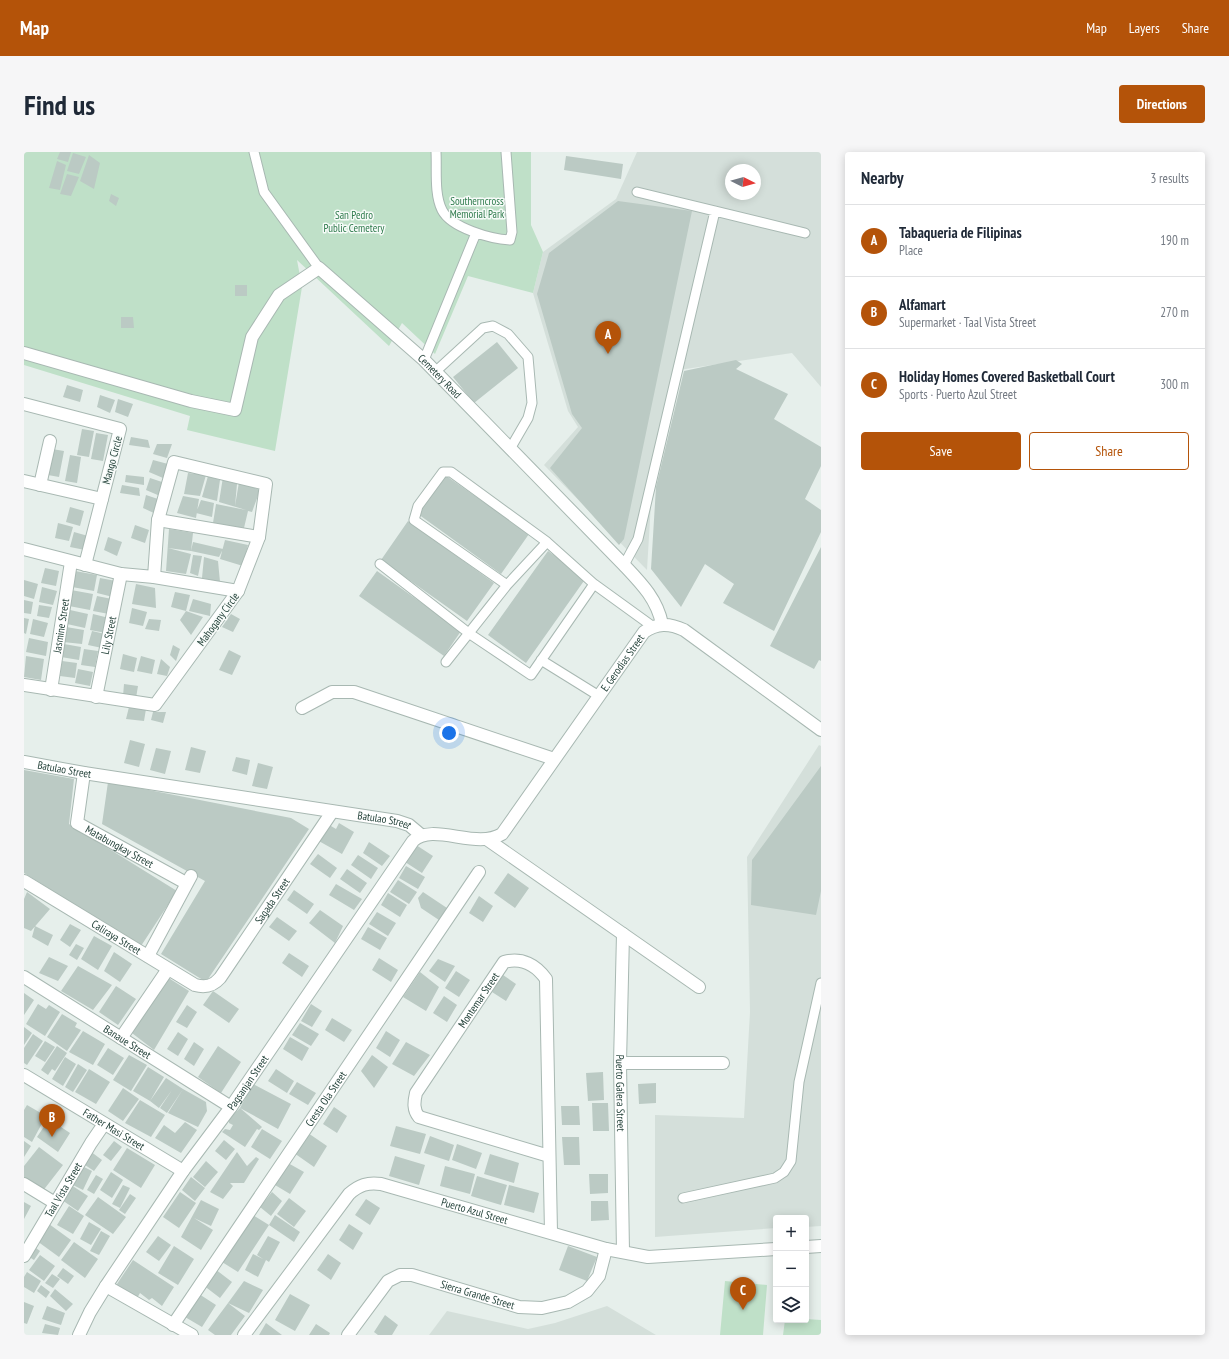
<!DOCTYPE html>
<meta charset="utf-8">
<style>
:root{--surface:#fff;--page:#f6f6f7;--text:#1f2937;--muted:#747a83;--line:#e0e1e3;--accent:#b45309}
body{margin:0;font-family:"PT Sans Narrow",sans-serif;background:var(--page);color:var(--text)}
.controls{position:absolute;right:12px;bottom:12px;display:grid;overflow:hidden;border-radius:4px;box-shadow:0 2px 10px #0003}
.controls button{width:36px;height:36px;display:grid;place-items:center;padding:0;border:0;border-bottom:1px solid var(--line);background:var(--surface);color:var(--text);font:20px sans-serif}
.compass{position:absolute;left:701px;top:12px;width:36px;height:36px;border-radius:50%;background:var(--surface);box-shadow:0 2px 10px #0003;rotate:96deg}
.you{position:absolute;left:425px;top:581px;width:14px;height:14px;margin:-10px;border:3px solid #fff;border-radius:50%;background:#1a73e8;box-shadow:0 0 0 6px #1a73e833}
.badge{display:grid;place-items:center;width:26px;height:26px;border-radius:50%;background:var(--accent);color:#fff;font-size:13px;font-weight:700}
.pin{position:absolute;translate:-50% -33px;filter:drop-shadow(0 1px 2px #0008)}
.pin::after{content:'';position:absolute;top:21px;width:14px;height:12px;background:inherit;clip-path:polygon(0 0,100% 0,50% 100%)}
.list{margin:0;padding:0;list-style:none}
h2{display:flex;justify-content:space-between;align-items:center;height:52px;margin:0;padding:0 16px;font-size:17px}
h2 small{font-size:13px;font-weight:400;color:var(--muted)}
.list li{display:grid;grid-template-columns:26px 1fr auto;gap:12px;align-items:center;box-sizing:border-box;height:72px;padding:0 16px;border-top:1px solid var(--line)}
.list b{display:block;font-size:15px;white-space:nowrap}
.list p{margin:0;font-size:13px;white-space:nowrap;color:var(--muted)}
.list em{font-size:13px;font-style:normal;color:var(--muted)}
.actions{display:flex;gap:8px;padding:12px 16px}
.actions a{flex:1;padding:9px 0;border:1px solid var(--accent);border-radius:4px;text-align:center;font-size:14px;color:var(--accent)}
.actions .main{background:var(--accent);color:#fff}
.icon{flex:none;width:22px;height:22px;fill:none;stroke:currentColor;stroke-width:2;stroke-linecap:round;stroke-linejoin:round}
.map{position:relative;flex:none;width:797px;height:1183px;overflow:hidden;border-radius:4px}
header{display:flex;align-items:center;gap:24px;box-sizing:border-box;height:56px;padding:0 20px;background:var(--accent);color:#fff}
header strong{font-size:19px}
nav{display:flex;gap:22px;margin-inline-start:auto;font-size:14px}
.intro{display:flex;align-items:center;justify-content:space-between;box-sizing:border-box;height:96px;padding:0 24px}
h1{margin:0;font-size:28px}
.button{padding:10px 18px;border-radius:4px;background:var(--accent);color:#fff;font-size:14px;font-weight:700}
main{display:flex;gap:24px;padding:0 24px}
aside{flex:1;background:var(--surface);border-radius:4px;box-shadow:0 2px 10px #0003}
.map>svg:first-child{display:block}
</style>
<header>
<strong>Map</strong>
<nav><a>Map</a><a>Layers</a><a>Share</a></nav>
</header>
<div class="intro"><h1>Find us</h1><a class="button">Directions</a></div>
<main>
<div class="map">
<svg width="797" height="1183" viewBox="0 0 797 1183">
<rect width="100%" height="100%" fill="#e6efeb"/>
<path fill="#d4dfda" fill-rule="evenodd" d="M613,0H797V235L768,201L655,218L628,334L623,418L520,313L554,275L544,259L509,141L519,100L592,47ZM707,18H731V42H707Z
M795,593L797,594V1074L782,1075V1066H752V1076L631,1085V963L720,966L726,860L723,705Z
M583,1154L632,1183H405L423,1159L504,1177L531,1171Z"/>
<path fill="#bfe0c8" d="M0,0H507V73L519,100L509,141L444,124L411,202L378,171L365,194L273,108L278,135L251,299L163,278L166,264L0,213Z
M701,1129L743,1133L739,1183H696Z
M782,1167L797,1168V1183H759L761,1168Z"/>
<path fill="#bbcac4" d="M36,0H47L44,10L33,7Z
M49,1L62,5L55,22L43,19Z
M65,3L76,11L70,37L56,29Z
M542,4L599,12L597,27L540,18Z
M33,9L42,13L36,38L25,36Z
M43,22L55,25L47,44L36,42Z
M87,42L95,46L92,54L85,49Z
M594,49L668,59L600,387L595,393L526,316L558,276L548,262L513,142L525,101Z
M434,57H450V63H434Z
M211,133H223V144H211Z
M97,165H109L110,176H97Z
M473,190L494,216L450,251L429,225Z
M712,208L718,212L712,217L764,242L750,267L797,295V314L781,347L797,358V380L750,479L699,451L710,432L681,412L657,455L627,417L632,335L660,219Z
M43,233L59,238L56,250L39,245Z
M76,243L91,248L86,261L73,255Z
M94,247L109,252L104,265L91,260Z
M58,277L70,279L65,305L53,303Z
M72,281L84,283L79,309L67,307Z
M107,285L124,288L126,296L105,293Z
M133,292H148L143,306L129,302Z
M28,297L40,299L35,325L24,323Z
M46,303L57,305L53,331L41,329Z
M129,308L144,312L139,326L125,320Z
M164,321L182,323L176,344L160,342Z
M102,323L120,325V333L101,330Z
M421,323L505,382L477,422L394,362Z
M184,324L196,328L193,349L178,345Z
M199,325L213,332L211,354L215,330L236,338L228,360L224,359L220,376L189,371L192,352L222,358L195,350Z
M126,326L141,331L136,344L122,338Z
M98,333L115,336L116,344L96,341Z
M122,343L137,348L132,362L119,356Z
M159,344L175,347L172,366L153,361Z
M177,348L190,351L188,365L172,361Z
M46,355L60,359L56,374L42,370Z
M384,369L470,431L443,469L357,408Z
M34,371L49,375L45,389L31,386Z
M111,373L125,378L121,391L107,386Z
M145,377L169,381L167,399L144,396L167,402L162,422L142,419Z
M50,380L64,384L61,398L46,395Z
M84,385L98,390L93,404L80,398Z
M201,388L224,393L219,414L196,407Z
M169,390L199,397L195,405L167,399Z
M797,395V509L795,508L790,517L746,494Z
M524,399L562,426L502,511L464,483Z
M169,403L178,404L174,424L166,421Z
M180,405L194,409L196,430L178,426Z
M21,416L35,419L32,434L17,431Z
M51,419L73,423L70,439L48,435Z
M353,419L437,479L420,504L335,444Z
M76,426L92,429L89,445L73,441Z
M0,428L14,432L10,447L0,444Z
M112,432L131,436L132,456L108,452Z
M18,435L33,439L29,453L15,450Z
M47,438L69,442L66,458L45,454Z
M151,440L166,443L162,459L147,455Z
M73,444L88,447L85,462L69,459Z
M169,447L187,452L186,464L165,459Z
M0,448L9,450L7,462L0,461Z
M15,453L28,455L25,466L13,464Z
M108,456L123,460L119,474L105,471Z
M46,458L64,462L61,476L43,472Z
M162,459L179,465L167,483L156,468Z
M69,462L85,466L82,481L66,478Z
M207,462L216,467L209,480L198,475Z
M0,466L5,467L2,482L0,481Z
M9,467L24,471L20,485L6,482Z
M125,467L137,468L135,479L121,477Z
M42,475L60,478L58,492L39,490Z
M68,479L81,482L78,496L64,493Z
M5,486L24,490L22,504L2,500Z
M40,492L57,495L55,508L37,505Z
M149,493L156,497L152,509L146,503Z
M60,497L74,499L71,515L57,513Z
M205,498L217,504L208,523L195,518Z
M99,502L113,506L110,520L96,517Z
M2,504L20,507L17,528L0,525Z
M117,504L131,508L128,522L113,519Z
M137,507L146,515L143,524L133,522Z
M38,509L53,511L51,526L36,524Z
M54,517L69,520L66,534L51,531Z
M100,532L114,534L112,546L99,544Z
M105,555L122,557L120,569L102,567Z
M129,560H142L139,571L127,568Z
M106,588L121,592L115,615L100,611Z
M167,595L182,599L176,621L161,618Z
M132,596L147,599L141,622L126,618Z
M212,605L226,608L223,623L208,619Z
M234,611L249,615L243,637L228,634Z
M797,614V739L792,763L727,753L728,708Z
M0,618L50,627L45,672L153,739L117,794L0,721Z
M84,630L267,666L285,677L182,830L137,802L181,729L78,672Z
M302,671L312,677L315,671L330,680L318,702L293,688Z
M345,690L366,704L358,714L339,701Z
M389,691L409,704L398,721L378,708Z
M294,702L313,716L306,726L286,712Z
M334,703L354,716L347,727L327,713Z
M382,714L401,725L394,737L375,726Z
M323,717L343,731L336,741L316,727Z
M484,721L505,736L491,756L470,741Z
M374,728L393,740L385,752L366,740Z
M312,732L338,747L330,758L305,743Z
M270,738L290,752L283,762L263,748Z
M3,740L26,757L7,779L0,776V747Z
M399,740L423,756L415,768L397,756L394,746Z
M364,741L383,753L376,765L357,753Z
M455,744L469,754L459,770L445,761Z
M296,758L319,774L311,791L285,771Z
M353,760L372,771L364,784L345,772Z
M253,765L273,779L265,789L245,775Z
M46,772L57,778L46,795L36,788Z
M11,774L29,783L24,794L8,785Z
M344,775L363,786L356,798L337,787Z
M70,784L88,794L74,818L57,807Z
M52,792L60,796L53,808L45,803Z
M90,800L108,812L96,830L80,819Z
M265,801L285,814L278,825L258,811Z
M25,805L44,814L34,829L15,821Z
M355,806L374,818L367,830L348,818Z
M414,807L431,814L421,830L405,819Z
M54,814L88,833L69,858L37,839Z
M432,819L446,828L435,845L421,836Z
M396,820L415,835L402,859L379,845Z
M479,823L492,832L482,849L468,840Z
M143,825L165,839L130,898L104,878Z
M92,834L112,847L94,873L75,860Z
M189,839L215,857L205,871L179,853Z
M0,841L10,848L0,863Z
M420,844L433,853L423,870L409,861Z
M14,852L22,857L25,853L36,860L21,884L2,872Z
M287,852L298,859L288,875L277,869Z
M163,853L173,860L163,876L152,870Z
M38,862L53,871L51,875L57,878L43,899L23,885Z
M308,866L328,878L320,890L301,878Z
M276,871L295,882L287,894L268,883Z
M0,875L8,881L0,893Z
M59,879L81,892L69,913L45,900Z
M362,879L376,888L366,905L352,896Z
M154,880L164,887L154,904L143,897Z
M9,882L19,889L3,913L0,911V896Z
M266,885L285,896L278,909L259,897Z
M21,889L31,895L21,910L11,904Z
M170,890L180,897L170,914L160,907Z
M382,890L406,903L390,924L368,912Z
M33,894L43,901L31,919L28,917L24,923L17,918Z
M194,894L217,910L197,941L174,925Z
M84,896L100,906L89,923L73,913Z
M105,903L123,913L107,939L89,928Z
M348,903L364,915L350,936L337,919Z
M41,905L52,912L39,934L28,927Z
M54,912L63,918L49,940L41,935Z
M124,915L140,925L126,949L109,939Z
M65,917L86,930L72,952L51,940Z
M252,917L270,929L263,941L244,929Z
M579,920L580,948L564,949L562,921Z
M142,926L159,937L143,961L136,956L148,938L135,956L126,949Z
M273,930L292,941L284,953L265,942Z
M632,931V951L615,952L614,932Z
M229,932L267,952L254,977L216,956L238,975L235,978L233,977L221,995L198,980L201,977L206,978L209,973L205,971V967L216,956Z
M99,936L115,947L99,969L84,959Z
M159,937L182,950L183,959L174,975L144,961Z
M116,948L141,963L127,985L101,971Z
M568,951H584L585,979H569Z
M3,953L22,964L8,990L0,985V958Z
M537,954H555L556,973H538Z
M310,955L323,964L313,981L299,972Z
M25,967L46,981L34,1000L13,985Z
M161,970L173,978L157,1001L131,986L140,973L151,981Z
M372,974L402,982L396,1002L366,994Z
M238,977L258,989L246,1007L227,995Z
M284,981L303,994L290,1015L270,1001Z
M406,984L430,993L425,1009L400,1001Z
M538,985H555L556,1013H540Z
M200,988L211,997L202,1008L191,999Z
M0,989L7,994L0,1005Z
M90,989L98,995L87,1009L79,1003Z
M433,992L458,1001L452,1017L428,1008Z
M15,995L39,1013L18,1040L0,1026V1014Z
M103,996L131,1013L117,1036L89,1018Z
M66,999L78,1008L70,1019L58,1011Z
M213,1000L223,1014L232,1005L235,1007L220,1031H206L209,1034L199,1047L186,1040Z
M466,1002L495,1011L490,1031L460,1022Z
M371,1004L401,1013L395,1033L365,1024Z
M182,1009L194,1020L181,1035L169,1025Z
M264,1011L280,1020L266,1042L251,1033Z
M56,1013L68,1019L59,1038L47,1032Z
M421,1014L451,1022L446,1042L416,1034Z
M87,1020L99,1028L88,1046L76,1038Z
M565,1022H584V1041L566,1042Z
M72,1023L79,1027L70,1042L63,1038Z
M453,1024L483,1033L477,1053L447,1044Z
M167,1025L181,1036L171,1049L158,1038Z
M44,1031L64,1044L54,1059L35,1046Z
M99,1033L106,1036L96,1056L88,1052Z
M485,1033L515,1041L510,1061L480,1053Z
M156,1040L172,1051L155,1076L139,1065Z
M248,1040L258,1049L247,1064L236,1055Z
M106,1042L112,1046L101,1062L95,1058Z
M74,1045L102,1065L89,1082L61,1063Z
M265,1046L282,1059L270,1075L253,1062Z
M342,1047L356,1056L346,1073L331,1063Z
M177,1048L195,1057L187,1074L170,1066L189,1078L177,1098L157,1085Z
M567,1049H584L585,1068L567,1069Z
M0,1050L7,1054L0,1067Z
M45,1054L60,1064L49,1082L33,1073Z
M229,1063L245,1073L251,1063L276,1080L270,1090L245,1073L214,1120L198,1110Z
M65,1070L77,1077L67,1093L56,1087Z
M25,1072L47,1088L35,1105L13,1089Z
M325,1072L339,1081L329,1098L315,1088Z
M77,1079L86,1084L75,1103L66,1099Z
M134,1084L147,1093L135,1109L122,1100Z
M244,1084L256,1090L245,1110L242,1108L234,1125L221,1118L229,1102L239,1107L233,1103Z
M50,1090L74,1107L61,1126L37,1108Z
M8,1093L16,1099L10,1108L2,1103Z
M150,1094L170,1107L154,1133L134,1121Z
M544,1094L573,1105L563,1129L535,1118Z
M304,1102L317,1111L307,1128L293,1118Z
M16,1103L31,1114L20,1129L5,1118Z
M109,1108L150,1135L138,1154L128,1146L125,1148L116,1141L112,1148L91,1135Z
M39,1116L50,1124L44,1132L33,1124Z
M191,1117L208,1130L196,1146L179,1133Z
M3,1120L17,1129L10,1141L0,1135V1125Z
M28,1122L36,1127L29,1136L21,1131Z
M220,1129L239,1138L225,1161L204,1151Z
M17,1133L26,1140L22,1146L13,1139Z
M31,1137L49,1152L42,1159L26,1144Z
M175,1142L192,1153L178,1175L161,1165Z
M266,1142L286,1153L271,1179L251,1168Z
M0,1150L10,1154L3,1172L0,1171Z
M204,1151L221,1164L207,1183H191L184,1178Z
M23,1154L41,1161L37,1173L18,1167Z
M361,1163L374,1173L368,1183H354L350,1180Z
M242,1171L258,1183H235Z
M21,1172L36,1176L34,1183L18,1181Z
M292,1172L306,1181L305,1183H285Z"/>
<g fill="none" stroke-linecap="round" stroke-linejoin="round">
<defs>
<path id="service" d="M230,0L240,40L295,116
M412,0C413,18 410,42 418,58C427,76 467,87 486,88L488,80L482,0
M613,40L781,81
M400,208L452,81
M411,220L459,176L469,174L484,182L504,205L508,251L504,266L486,297
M356,412L446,482L507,523L570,432L523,390L427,320H419L394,354L390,368L483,433
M600,413L614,387L691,59
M570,432L628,474
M517,508L575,544
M422,510L483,433L523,390
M659,1046L751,1026L760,1020L767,1009L775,930L797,831"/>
<g id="minor">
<path id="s1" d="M0,201L167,249L211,258L228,185L255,143L295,116L400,208L600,413C617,431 633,447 638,472"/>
<path d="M0,252L96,277L61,413"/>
<path d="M0,329L78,347"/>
<path d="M16,333L26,289"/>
<path d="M134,368L235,385"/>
<path d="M0,397L97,422L130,425L134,368L150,310L242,332L235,385L214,439L131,553L0,533"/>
<path d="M130,425L214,439"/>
<path id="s2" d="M27,538L47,410"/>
<path id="s3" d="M72,545L97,422"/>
<path d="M278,556L308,540H330L530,607"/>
<path id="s4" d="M0,610L60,621L373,669L385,673L397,683"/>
<path id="s5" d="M60,621L53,671L162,731"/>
<path d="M464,688L675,835"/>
<path id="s6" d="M0,729L171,833C182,836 189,834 196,826L308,660"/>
<path id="s7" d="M599,782L596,911L599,1100"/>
<path d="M124,804L167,724"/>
<path id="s8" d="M0,825L207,955"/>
<path d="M97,886L144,817"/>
<path d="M596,911H699"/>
<path id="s9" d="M525,1004L395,965C389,958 390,950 392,941L480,810C498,805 512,813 522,827L527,1080"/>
<path d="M0,1032L31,1051"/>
<path d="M782,1095L797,1094"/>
<path id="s10" d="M0,1104L67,991L80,972"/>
<path d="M82,1134L168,1183"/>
<path id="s11" d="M149,1173L455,720"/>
<path id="s12" d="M220,1183L325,1042C335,1033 344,1030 357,1032L582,1097L624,1105L752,1097"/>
<path id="s13" d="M324,1183L364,1129L376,1123H388L495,1155L518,1156L544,1150L563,1139L575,1124L582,1097"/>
</g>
<g id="tertiary">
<path id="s14" d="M0,923L159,1019"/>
<path id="s15" d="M55,1183L66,1160L82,1134L159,1019L207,955L389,689C409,670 452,698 478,682L620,480C633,471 645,471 660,478L797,578"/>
</g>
</defs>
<use href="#service" stroke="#a8b8b2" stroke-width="11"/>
<use href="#minor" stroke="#a8b8b2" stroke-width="14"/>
<use href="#tertiary" stroke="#a8b8b2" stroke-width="14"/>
<use href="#service" stroke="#fff" stroke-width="9"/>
<use href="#minor" stroke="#fff" stroke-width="12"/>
<use href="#tertiary" stroke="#fff" stroke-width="12"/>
</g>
<g text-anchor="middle" stroke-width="3" stroke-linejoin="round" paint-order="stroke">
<g font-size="11" fill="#2d7a4b" stroke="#f7fbf9">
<text x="453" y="53">Southerncross<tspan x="453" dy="13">Memorial Park</tspan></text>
<text x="330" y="67">San Pedro<tspan x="330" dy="13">Public Cemetery</tspan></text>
</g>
<g font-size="11" fill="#24423a" stroke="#f7fbf9">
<text dy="4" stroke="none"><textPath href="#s1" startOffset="554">Cemetery Road</textPath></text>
<text transform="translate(88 308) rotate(-75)" y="4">Mango Circle</text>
<text transform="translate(194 467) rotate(-54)" y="4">Mahogany Circle</text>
<text dy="4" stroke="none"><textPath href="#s2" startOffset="65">Jasmine Street</textPath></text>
<text dy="4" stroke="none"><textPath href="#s3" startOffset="63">Lily Street</textPath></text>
<text dy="4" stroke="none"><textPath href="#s15" startOffset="898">E. Gerodias Street</textPath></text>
<text dy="4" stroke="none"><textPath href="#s4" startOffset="41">Batulao Street</textPath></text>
<text dy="4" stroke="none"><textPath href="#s4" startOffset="365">Batulao Street</textPath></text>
<text dy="4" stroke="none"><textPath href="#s5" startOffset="99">Matabungkay Street</textPath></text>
<text dy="4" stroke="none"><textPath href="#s6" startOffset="321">Sagada Street</textPath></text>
<text dy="4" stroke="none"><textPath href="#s6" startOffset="108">Caliraya Street</textPath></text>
<text dy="4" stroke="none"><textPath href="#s9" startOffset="273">Montemar Street</textPath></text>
<text dy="4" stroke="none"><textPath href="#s8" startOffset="122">Banaue Street</textPath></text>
<text dy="4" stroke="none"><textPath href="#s15" startOffset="304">Pagsanjan Street</textPath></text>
<text dy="4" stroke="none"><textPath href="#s7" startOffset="159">Puerto Galera Street</textPath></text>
<text dy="4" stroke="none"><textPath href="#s11" startOffset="273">Cresta Ola Street</textPath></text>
<text dy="4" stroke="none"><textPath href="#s14" startOffset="105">Father Masi Street</textPath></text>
<text dy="4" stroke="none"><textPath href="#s10" startOffset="77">Taal Vista Street</textPath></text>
<text dy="4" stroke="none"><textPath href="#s12" startOffset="308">Puerto Azul Street</textPath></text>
<text dy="4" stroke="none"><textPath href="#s13" startOffset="161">Sierra Grande Street</textPath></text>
</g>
</g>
</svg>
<div class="controls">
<button>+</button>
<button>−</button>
<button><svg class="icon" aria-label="layers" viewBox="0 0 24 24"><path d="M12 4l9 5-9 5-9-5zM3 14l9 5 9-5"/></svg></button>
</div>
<svg class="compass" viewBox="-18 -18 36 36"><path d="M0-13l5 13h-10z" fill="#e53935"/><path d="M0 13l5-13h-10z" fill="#747a83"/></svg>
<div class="you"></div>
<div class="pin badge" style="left:584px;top:202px">A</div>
<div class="pin badge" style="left:28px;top:985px">B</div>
<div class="pin badge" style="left:719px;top:1158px">C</div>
</div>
<aside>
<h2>Nearby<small>3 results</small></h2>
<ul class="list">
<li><span class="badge">A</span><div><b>Tabaqueria de Filipinas</b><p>Place</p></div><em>190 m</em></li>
<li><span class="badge">B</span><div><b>Alfamart</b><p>Supermarket · Taal Vista Street</p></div><em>270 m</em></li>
<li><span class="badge">C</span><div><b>Holiday Homes Covered Basketball Court</b><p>Sports · Puerto Azul Street</p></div><em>300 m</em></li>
</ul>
<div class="actions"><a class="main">Save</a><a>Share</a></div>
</aside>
</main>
